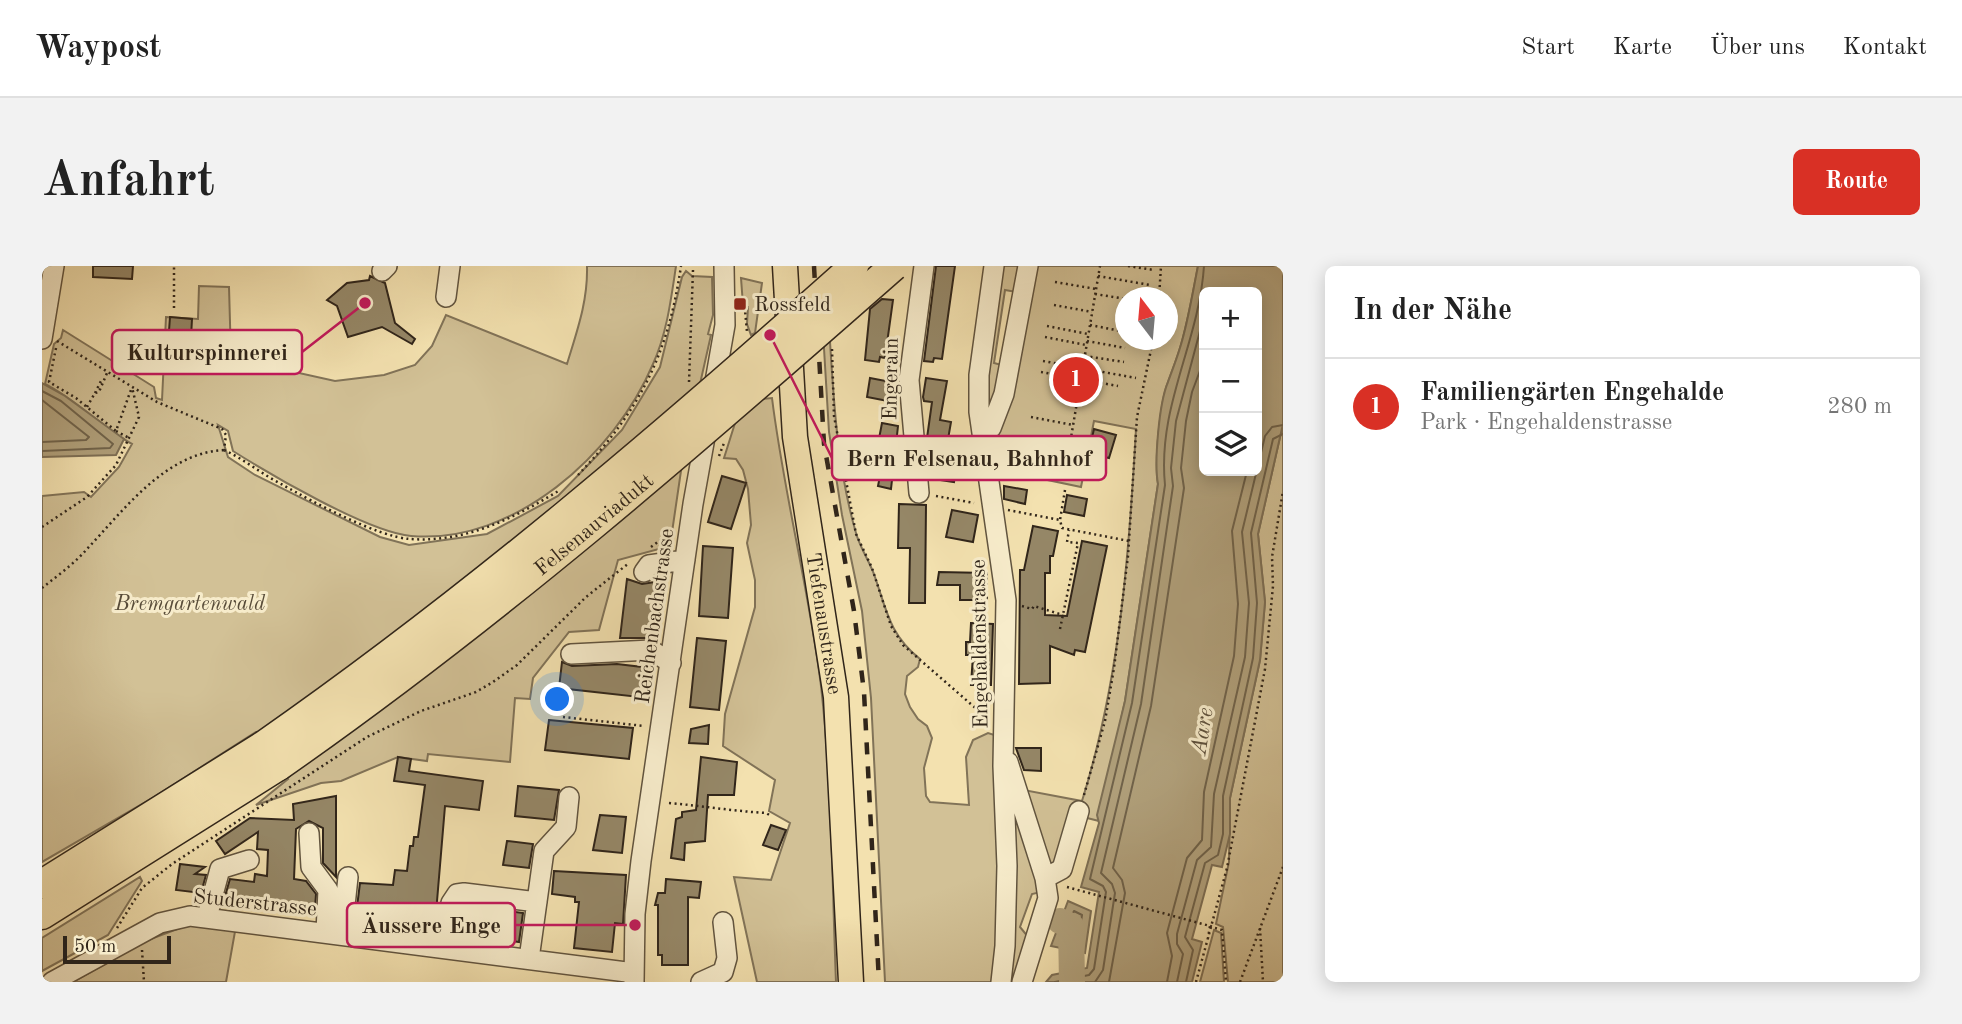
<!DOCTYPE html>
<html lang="de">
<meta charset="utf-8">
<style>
:root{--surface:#fff;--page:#f2f2f2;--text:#222;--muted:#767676;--line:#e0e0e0;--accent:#d93025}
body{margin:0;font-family:"Old Standard TT",serif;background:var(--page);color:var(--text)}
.controls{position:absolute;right:21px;top:21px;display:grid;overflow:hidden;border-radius:10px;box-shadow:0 4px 18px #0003}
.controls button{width:63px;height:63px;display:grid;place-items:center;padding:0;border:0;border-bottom:2px solid var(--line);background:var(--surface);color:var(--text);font:35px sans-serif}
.compass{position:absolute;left:1073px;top:21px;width:63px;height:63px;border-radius:50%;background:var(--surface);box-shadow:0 4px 18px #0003;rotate:344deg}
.scale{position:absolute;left:21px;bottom:18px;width:108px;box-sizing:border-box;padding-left:7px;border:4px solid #30251a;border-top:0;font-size:19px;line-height:24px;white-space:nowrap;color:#30251a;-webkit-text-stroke:5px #f7eccb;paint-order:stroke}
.you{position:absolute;left:516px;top:434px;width:24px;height:24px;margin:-18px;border:5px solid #fff;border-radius:50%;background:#1a73e8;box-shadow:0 0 0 10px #1a73e833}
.badge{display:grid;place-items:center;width:46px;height:46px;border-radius:50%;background:var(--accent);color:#fff;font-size:23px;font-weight:700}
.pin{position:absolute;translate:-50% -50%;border:4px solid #fff;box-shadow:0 2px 7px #0006}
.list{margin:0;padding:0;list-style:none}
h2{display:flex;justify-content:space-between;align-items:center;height:91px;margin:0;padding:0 28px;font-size:30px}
h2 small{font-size:23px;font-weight:400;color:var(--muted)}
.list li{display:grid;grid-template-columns:46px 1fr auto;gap:21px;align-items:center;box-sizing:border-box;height:98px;padding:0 28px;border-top:2px solid var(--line)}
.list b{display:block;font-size:26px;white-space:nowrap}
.list p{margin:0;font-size:23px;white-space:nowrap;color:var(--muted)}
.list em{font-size:23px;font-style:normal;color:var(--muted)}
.icon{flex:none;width:38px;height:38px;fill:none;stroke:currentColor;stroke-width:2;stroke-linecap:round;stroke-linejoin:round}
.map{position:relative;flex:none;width:1241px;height:716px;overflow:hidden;border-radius:10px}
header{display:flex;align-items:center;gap:42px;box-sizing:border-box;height:98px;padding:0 35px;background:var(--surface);border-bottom:2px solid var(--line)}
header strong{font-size:33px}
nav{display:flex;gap:38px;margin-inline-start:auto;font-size:24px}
.intro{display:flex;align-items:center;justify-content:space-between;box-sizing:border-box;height:168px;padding:0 42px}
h1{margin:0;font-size:49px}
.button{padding:18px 32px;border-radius:10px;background:var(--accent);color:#fff;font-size:24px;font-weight:700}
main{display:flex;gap:42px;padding:0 42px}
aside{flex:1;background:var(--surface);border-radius:10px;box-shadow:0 4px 18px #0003}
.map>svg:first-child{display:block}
</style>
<header>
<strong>Waypost</strong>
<nav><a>Start</a><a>Karte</a><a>Über uns</a><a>Kontakt</a></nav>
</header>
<div class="intro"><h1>Anfahrt</h1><a class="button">Route</a></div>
<main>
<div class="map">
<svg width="1241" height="716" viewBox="0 0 1241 716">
<rect width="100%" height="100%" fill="#f3e1af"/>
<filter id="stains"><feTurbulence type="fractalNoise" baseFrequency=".00286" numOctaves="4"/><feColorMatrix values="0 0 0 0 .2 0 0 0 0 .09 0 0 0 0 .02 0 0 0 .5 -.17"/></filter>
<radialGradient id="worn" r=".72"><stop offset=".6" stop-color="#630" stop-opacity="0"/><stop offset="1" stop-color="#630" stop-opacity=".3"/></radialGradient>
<path fill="#d2c196" stroke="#817358" stroke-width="2" fill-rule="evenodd" d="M545,0H634C629,33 625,67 611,98C573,188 472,279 369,270C326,266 229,209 191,185L186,165L176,159L186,191L213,209L338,271L367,279L445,268L516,230L580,164L618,101L640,11L644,5L650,10L670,11L671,49L666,68L669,69L640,198L628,280L576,294L557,364L527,366L491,412L488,433L473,432L468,496L386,488L385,495L356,491L299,515L279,517L214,539L246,513L214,466L112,531L0,596V230L42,226L49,231L77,201L90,178C59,161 35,134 3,118L12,78L19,72L21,64L112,121L114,132L120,134L124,51L156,53L157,20L187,21L189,92L293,115L342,109L373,99L390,80L404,49L525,98C535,65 546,35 545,0Z
M952,0H1156C1151,25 1147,50 1140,75C1136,90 1131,102 1126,116C1118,136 1112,197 1116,218L1083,435L1057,555L1033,549L999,626L990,628L978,661L987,672L972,716H843L829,432L820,345L800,249L787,166L780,49L786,44C791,119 793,195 814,267C818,282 828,296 833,311C845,346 848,369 878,393L876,401L865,410L863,428L868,441L876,453L885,460L890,472L882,502L884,530L888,536L927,539L924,491L931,474L946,467L959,471L976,523L1040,535C1078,413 1087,289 1094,163L1052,155L1039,221L953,203L940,167ZM963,24L981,27L967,101L952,97ZM1084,32H1126V74H1084Z
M699,12L720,17L713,67L709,69L705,58L706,41L701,39Z
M730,132C742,229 767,323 779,420C790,518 790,617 794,716H715L692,611L729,614L748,557L727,545L733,514L681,480L683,448L713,341V314L705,277L709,259L706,223L701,204L694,193L682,192L700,135Z
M1241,158V716H1186L1181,661L1174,658L1187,596L1188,532L1218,394L1223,336L1216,268Z
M98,611L100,615L66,669L0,705V672Z
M146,659L194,660L184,716H31L106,674Z
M1172,664L1179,667L1182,716H1158Z"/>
<path fill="#b1a17c" stroke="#7d6f55" stroke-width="2" fill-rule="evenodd" d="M1156,0H1241V158L1216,268L1223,336L1218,394L1188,532V568L1180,601L1170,599L1150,673L1160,676L1150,716H1004L1010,709L1045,702L1057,626L1039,621L1057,557L1055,549L1083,435L1116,218C1112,196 1117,137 1126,116C1131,102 1136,90 1140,75C1147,50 1151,25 1156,0ZM1215,26V205H1162V26Z
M0,117L23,130L82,173L74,189L0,191Z
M1026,635L1049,645L1043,687L1009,680Z"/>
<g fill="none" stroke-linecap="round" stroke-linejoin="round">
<path stroke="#70634b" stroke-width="2" d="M0,125L19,135L71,178L68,182L0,185
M0,134L47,171L44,174L0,176
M1032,645L1040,649L1036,675L1032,678L1020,673Z
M1013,716L1047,709L1052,703L1064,626L1061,620L1048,613L1090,437L1123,219C1115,140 1157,77 1162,0
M1053,716L1061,704L1073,627L1070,618L1059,607L1099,438L1131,220L1129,202L1134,155L1162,50
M1067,716L1083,627L1080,614L1071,602L1109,440L1142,222L1139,202L1144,155L1150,126L1162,94
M1125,716L1130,690L1125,667L1145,592L1160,574L1162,526L1192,390L1196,338L1190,265L1205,205
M1135,716L1141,688L1135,678V668L1155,594L1169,581L1172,528L1203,391L1207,337L1200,266L1223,170L1230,161L1241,159
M1144,716L1151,684L1143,671L1163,597L1176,589L1181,568V530L1211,392L1215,337L1209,267L1231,173L1241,168"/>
<path stroke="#b1a17c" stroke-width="26" d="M1018,655L1029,660L1030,716"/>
</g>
<path fill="#958767" stroke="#30251a" stroke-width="2" d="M51,0H91L90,13L51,11Z
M894,0H913L900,93L892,92L891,96L882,95Z
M328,10L343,17L353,57L373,73L370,78L340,61L306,71L295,40L285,34L305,17L327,14Z
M840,33L851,34L843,92L838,91L837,96L823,94L828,43Z
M128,51L150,53L147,108L124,107Z
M828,112L849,116L846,135L825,131Z
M884,112L905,115L898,154L909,156L905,179L886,176L885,172L890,136L882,135L881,131Z
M840,157L856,160L849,223L836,220L838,210L834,209L832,203L834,190L828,189L830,176L836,178Z
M1052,163L1074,169L1067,192L1053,189L1056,181L1048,180Z
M894,194L915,197L912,216L891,213Z
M680,210L704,217L689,263L666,256Z
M962,220L985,224L983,238L962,233Z
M1025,229L1045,233L1042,250L1022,246Z
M857,238L884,239L883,337H867L868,282H856Z
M910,244L936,249L931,276L904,271Z
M991,260L1016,265L1011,290H1008V307H1003V349L1025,350L1040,275L1065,280L1043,386L1033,384L1032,389L1008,380V417L977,418L978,304H982Z
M661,280L691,282L686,352L657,350Z
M897,306L945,307V334H918V319H895Z
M585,313L600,318L613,316L607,372H578Z
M929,357L951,358L949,419H929L931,389H924V376H928Z
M655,372L684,375L677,444L648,441Z
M520,396L530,400L575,398L600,401L597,431L517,422Z
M507,454L591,462L587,493L503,484Z
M667,459L666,478L647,477L649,463Z
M974,482H999V505L982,504Z
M356,491L369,493L367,505L441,515L437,544L403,540L393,659L314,649L318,617L351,619L353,604L365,605L368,580H371L372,571H376L383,519L352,515Z
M659,491L695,496L692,529H666L663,575L643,577L642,594L629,592L634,553L640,551V546L654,544Z
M476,520L517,524L512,554L473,550Z
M294,530V611L281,597V562L267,555L254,563L252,613L264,615L274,628L273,642L183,630L188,613L212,616L213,608L225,610L226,584L215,583L216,566L183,588L174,575L208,552L252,554L251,538Z
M558,549L584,551L580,587L551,584Z
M729,559L744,564L736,584L721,579Z
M465,575L491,578L487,602L461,599Z
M138,598L163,601L153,608L164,609L159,627L134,624Z
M512,605L584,609L581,658L573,657L570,686L532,682L537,636H533V631L510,628Z
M624,613L659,616L657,632L646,631V699H620V689H616V639H613L616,627H623Z
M422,639L481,647L477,676L418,667Z"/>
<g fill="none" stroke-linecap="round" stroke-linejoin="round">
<defs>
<path id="minor" d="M952,0L937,109V146L964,334L961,500L965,600L963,680L959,716
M340,5L345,0
M404,31L408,0
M0,73L12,0
M671,127L683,59L682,0
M940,167L949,162L962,128L986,0
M877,227L867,114L882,0
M602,306L607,299L643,294
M529,388L609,384L629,397
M966,496L1003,612L1006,632L980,716
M267,567L269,601L286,624L284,666
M1003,612L1020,603L1037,545
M165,651L178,603L207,594
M300,668L306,611
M403,682L409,637L415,628L422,627L495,636
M487,693L502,585L524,561L527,531
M10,716L118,657L148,650L592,707
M592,716L593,648L599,595L651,238L665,160
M659,716L681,706L685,692L681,656"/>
<g id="major">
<path id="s1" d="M743,0L753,171L794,431L809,716"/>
</g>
<path id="highway" d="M0,618L222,479
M0,649L237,500"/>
</defs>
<use href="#minor" stroke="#61543f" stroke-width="22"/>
<use href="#major" stroke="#30251a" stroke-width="27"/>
<use href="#highway" stroke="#30251a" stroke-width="31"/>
<path stroke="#30251a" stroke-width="2.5" stroke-dasharray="2 3.5" stroke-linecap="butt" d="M1086,0L1112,4
M1056,10L1108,19
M1013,16L1054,23
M1053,28L1084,33
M1117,32L1119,0
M1012,39L1050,46
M132,42V0
M700,44H703L705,66
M1048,59L1084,66
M1005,60L1046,68
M1003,71L1044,79
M15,75L115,136L180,163L184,169L182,184
M1045,75L1083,82
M14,82L7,116L34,132L74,165L90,121
M790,83L792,150L814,268L830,302L849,360L861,379L946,453
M1043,90L1082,96
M1001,95L1094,112
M999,106L1076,120
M647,116L651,4
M53,127L60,113
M45,141L53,127L57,126L65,107
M989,151L1031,159
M74,165L87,172
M182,184C202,193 221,209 241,219C271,236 336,271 368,273C424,277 472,252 518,224
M677,190L682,177
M983,197L1024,204
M536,209C598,144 626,89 639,0
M1022,213L1058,0
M1023,224L1018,254L1020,262L1087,275
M894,230L932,237
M966,244L1018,254
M0,261L45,231L74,199L97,151L90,121
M609,281L629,266
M0,322C15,310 32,298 45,283C82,244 123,187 182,184
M980,340L990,343L992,340L1021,349
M1018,363L1036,277L1025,276L1027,264
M521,451L602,460
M1042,529L1063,455L1072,402L1086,290L1095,151L1111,74
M627,537C661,540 691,545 724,547L729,550
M1025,621L1168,660L1166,672
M75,662L100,622L130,598L325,471L379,445L434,426L451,416L475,399L544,331L587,297
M1173,662L1180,664L1184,716
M1218,662L1221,716
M100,684L102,716
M1154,716L1185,602L1223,403L1231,320L1230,291L1241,225
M1198,716L1241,601"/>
<use href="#minor" stroke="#f7eccb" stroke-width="19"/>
<use href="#major" stroke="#f3e1af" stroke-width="24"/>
<use href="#highway" stroke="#f3e1af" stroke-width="28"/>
<path stroke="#30251a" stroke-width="4.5" stroke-dasharray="12 12" stroke-linecap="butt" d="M772,0L782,178L812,345L822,426L837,716"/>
<defs>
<g id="highway-bridge">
<path d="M222,479C431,333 623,169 812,0"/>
<path id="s2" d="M237,500C455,348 653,175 852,0"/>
</g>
</defs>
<use href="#highway-bridge" stroke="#30251a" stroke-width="31" stroke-linecap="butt"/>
<path stroke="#30251a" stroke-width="2.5" stroke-dasharray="2 3.5" stroke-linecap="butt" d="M1168,660L1173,662"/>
<use href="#highway-bridge" stroke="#f3e1af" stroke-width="28"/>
</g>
<rect fill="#8f2418" stroke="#f7eccb" stroke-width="2.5" x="691" y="31" width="14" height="14" rx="3.5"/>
<g text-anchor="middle" stroke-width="6" stroke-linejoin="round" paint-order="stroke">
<g font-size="21" fill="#30251a" stroke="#f7eccb" text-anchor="start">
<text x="712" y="45">Rossfeld</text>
</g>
<g font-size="21" fill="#30251a" stroke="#f7eccb">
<text transform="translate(848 113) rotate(-89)" y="7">Engerain</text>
<text dy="7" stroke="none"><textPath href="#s2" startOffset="397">Felsenauviadukt</textPath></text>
<text transform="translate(612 350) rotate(-82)" y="7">Reichenbachstrasse</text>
<text dy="7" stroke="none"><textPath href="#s1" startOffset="360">Tiefenaustrasse</textPath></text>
<text transform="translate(937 378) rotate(-91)" y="7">Engehaldenstrasse</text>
<text transform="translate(213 636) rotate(6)" y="7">Studerstrasse</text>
</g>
<g font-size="21" font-style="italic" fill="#584c39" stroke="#f7eccb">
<text x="148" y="344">Bremgartenwald</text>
</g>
<g font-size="23" font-style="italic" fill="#5d503c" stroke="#f7eccb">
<text transform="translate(1159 465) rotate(-81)" y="8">Aare</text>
</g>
</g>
<path fill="none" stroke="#c2185b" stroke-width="2.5" d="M323 37L260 86M728 69L790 192M593 659L473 659"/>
<g fill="#c2185b" stroke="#f7eccb" stroke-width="2.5">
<circle cx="323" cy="37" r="7"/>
<circle cx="728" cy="69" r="7"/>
<circle cx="593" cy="659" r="7"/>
</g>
<g fill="#f7eccb" stroke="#c2185b" stroke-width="2.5">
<rect x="70" y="64" width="190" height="44" rx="7"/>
<rect x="790" y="170" width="274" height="44" rx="7"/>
<rect x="305" y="637" width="168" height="44" rx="7"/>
</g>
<g font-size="23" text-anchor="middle" font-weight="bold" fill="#30251a">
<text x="165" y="94">Kulturspinnerei</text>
<text x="927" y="200">Bern Felsenau, Bahnhof</text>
<text x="389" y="667">Äussere Enge</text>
</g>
<rect width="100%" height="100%" filter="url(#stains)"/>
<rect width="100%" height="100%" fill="url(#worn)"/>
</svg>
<div class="controls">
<button>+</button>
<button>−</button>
<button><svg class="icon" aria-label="layers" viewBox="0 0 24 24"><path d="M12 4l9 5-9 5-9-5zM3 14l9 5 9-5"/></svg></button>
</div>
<svg class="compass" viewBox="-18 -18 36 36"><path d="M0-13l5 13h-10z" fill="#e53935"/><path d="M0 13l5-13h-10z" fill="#767676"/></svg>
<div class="scale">50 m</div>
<div class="you"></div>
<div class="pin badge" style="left:1034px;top:114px">1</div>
</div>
<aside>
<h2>In der Nähe<small></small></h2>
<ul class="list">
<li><span class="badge">1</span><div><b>Familiengärten Engehalde</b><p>Park · Engehaldenstrasse</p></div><em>280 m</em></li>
</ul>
</aside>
</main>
